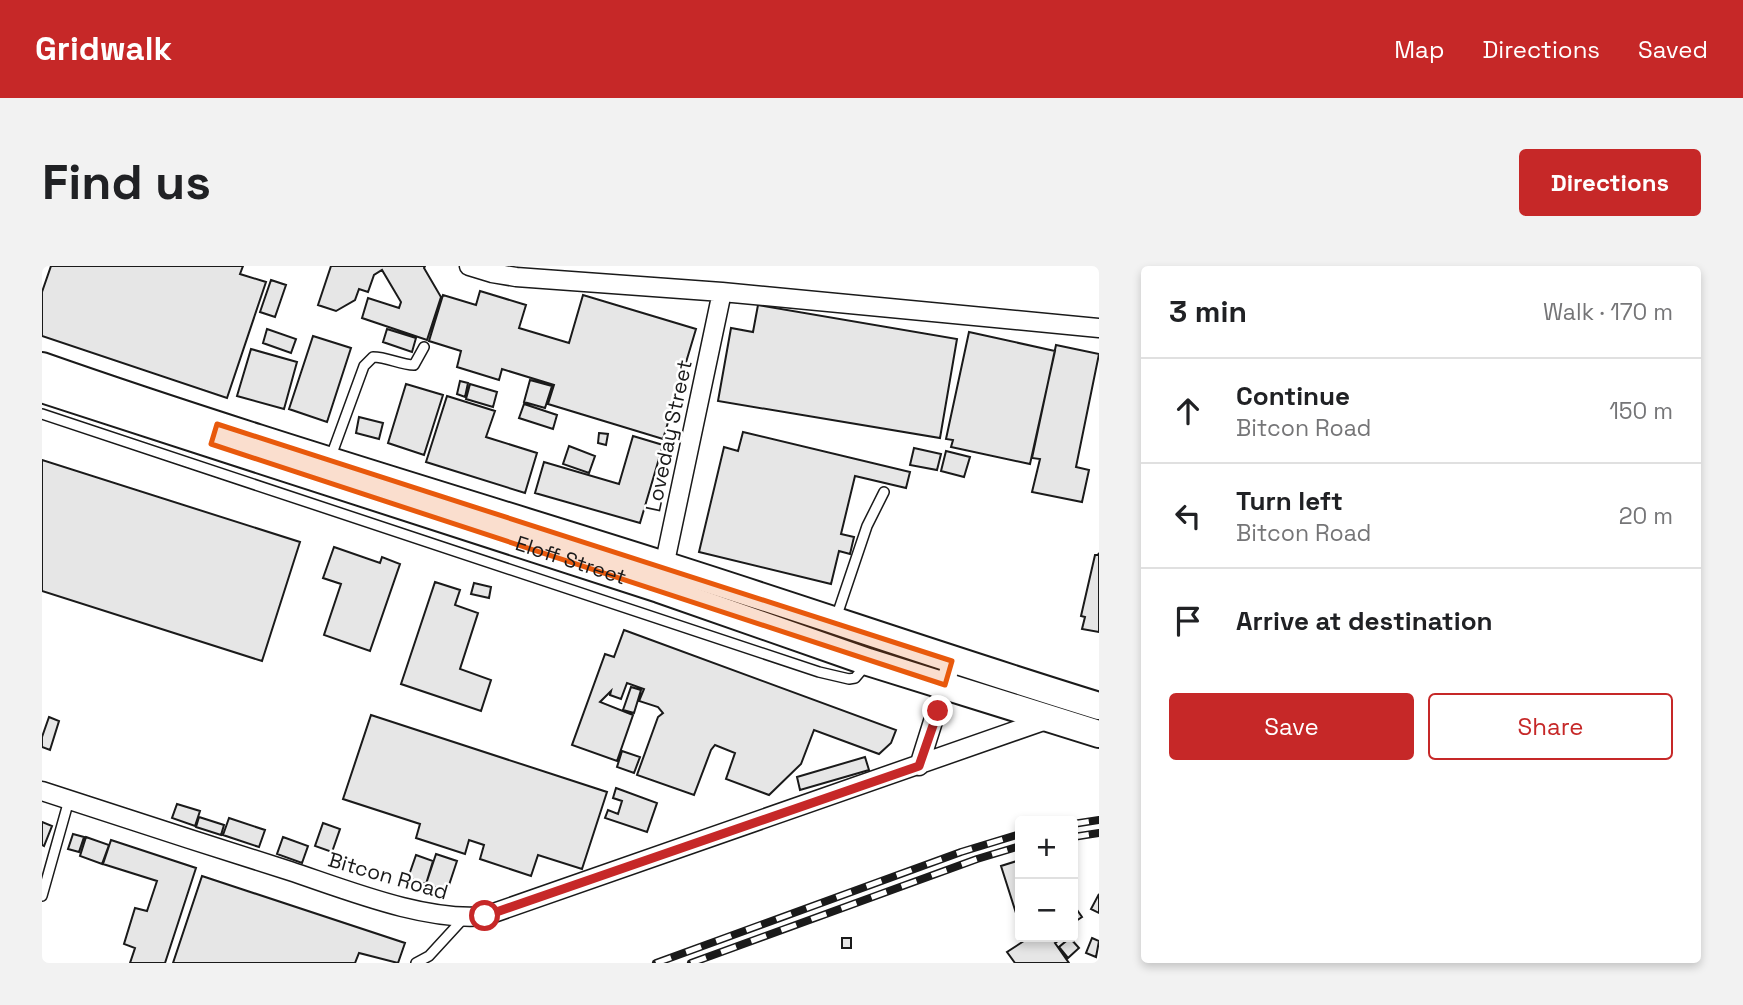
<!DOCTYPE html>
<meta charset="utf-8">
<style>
:root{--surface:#fff;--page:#f2f2f2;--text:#202124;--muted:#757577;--line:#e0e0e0;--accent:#c62828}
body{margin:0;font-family:"Space Grotesk",sans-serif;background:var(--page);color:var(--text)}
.controls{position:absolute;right:21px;bottom:21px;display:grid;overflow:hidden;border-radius:7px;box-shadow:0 4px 10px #0003}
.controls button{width:63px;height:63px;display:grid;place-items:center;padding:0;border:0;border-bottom:2px solid var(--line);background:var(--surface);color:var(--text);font:35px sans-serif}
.stop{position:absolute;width:21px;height:21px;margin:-16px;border:5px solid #c62828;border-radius:50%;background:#fff}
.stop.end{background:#c62828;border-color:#fff;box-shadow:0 2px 7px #0008}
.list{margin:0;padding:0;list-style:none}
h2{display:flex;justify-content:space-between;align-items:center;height:91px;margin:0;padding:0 28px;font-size:30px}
h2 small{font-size:23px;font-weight:400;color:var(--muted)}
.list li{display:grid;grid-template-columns:46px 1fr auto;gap:21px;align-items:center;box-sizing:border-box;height:105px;padding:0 28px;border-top:2px solid var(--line)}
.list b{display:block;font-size:26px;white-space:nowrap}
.list p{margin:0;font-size:23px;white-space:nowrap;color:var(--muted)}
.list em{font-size:23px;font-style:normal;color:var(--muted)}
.actions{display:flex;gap:14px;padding:21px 28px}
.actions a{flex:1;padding:16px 0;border:2px solid var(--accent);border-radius:7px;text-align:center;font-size:24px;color:var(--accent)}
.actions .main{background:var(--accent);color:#fff}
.icon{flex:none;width:38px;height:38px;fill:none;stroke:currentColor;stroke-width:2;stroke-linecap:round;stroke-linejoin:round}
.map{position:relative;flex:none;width:1057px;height:697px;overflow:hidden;border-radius:7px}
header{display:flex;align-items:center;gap:42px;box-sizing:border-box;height:98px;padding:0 35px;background:var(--accent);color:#fff}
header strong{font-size:33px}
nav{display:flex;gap:38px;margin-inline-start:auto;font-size:24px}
.intro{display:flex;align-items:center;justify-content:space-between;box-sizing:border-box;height:168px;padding:0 42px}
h1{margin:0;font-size:49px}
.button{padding:18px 32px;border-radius:7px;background:var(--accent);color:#fff;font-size:24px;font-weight:700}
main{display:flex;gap:42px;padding:0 42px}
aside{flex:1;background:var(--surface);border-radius:7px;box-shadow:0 4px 10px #0003}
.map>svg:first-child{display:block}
</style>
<header>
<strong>Gridwalk</strong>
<nav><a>Map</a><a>Directions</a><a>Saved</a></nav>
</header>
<div class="intro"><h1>Find us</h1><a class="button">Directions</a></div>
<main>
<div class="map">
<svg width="1057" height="697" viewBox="0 0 1057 697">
<rect width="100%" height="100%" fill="#fff"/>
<path fill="#e6e6e6" stroke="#1a1a1a" stroke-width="2" d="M9,0H201L198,8L224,16L185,132L0,70V26Z
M289,0H383L382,2L399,31L385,74L320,52L326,32L357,42L359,36L340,4L332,9L326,26L317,23L313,34L294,45L276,39Z
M229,14L244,19L233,51L218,46Z
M438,25L484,39L477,62L527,77L541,29L654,63L621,173L506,138L512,119L460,103L457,114L415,101L419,85L387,75L401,29L434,39Z
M716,39L915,73L898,172L676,135L689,62L711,66Z
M225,63L254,73L249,87L221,77Z
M345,63L374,72L370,86L341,76Z
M927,66L1013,85L988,198L909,181L911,174L904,173Z
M271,70L309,82L285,156L247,143Z
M1014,79L1057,88L1034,201L1047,204L1040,236L990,226L998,193L990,192Z
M209,83L255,96L242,143L195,130Z
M488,114L510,120L503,142L482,136Z
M418,115L426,117L423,131L415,128Z
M364,118L401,129L382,189L346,177Z
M428,118L455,126L451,141L424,133Z
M405,130L453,145L444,171L495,187L483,227L384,196Z
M482,138L515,149L511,163L477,152Z
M317,151L341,157L337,173L314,167Z
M701,166L868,206L864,222L813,210L799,268L812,271L808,288L797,285L789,318L657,286L682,181L696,185Z
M557,167L566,168L564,179L556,177Z
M591,170L621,179L598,257L493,227L502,196L577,218Z
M527,180L553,190L547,207L521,198Z
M872,182L899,188L895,204L868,199Z
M904,185L928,191L922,211L899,205Z
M0,194L258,276L220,395L0,325Z
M292,281L338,297L340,291L358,298L328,385L282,369L299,318L281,312Z
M1057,287V366L1040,363L1043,351L1039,350L1053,289H1056Z
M393,316L418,324L413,339L436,347L418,403L449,414L439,445L359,418Z
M432,317L449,321L447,332L429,328Z
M582,364L854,464L849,477L837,488L772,464L759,498L727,529L684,513L693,487L673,479L669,484L652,529L595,509L616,451L621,447L616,441L597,435L602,423L585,417L579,433L568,429L569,425L558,436L591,449L575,495L530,479L563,388L572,391Z
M589,421L599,424L592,447L581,444Z
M329,449L565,526L540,603L496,589L489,610L438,593L442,579L427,574L423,588L374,572L378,558L301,533Z
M7,451L17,455L8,484L0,481V471Z
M580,485L598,491L592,507L575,501Z
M823,491L827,504L758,524L755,511Z
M574,522L615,537L605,566L563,552L566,544L576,548L580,535L571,532Z
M135,538L158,545L153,560L130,552Z
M157,551L182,559L179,569L154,561Z
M187,552L223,564L217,581L181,569Z
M0,556L10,560L2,580L0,579Z
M281,557L298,563L290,586L273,580Z
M31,568L42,571L37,586L26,583Z
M44,571L67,579L60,598L38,590Z
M241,571L266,580L260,597L235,588Z
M69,574L154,602L123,697H88L93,682L82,678L93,642L105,645L115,615L61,598Z
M394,588L415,595L405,625L384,618Z
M374,589L391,595L384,618L366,612Z
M978,594V646L974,647L959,600Z
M160,610L363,677L356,697L317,687L313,697H131Z
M1057,628V647L1049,643Z
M1033,641L1040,651L1031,657V642Z
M988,671H1022L1013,677L1027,697H973L965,686Z
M800,672H809V682H800Z
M1028,672L1037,682L1026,692L1017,681Z
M1050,672L1057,675L1054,691L1044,687Z"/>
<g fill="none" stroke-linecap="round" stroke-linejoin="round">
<defs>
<path id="lane" d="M0,148L777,406L807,413L813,412L824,399
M288,193L322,100L331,91C346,91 358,99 372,99L382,81
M794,352L825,260L842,226
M0,630L27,534
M374,697L387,690L421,653"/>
<path id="street" d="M427,0L450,7L474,11L680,26L1057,62
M620,310L680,26
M877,500L910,395
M0,525C83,552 165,579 248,605C305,624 384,656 443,650L1007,453"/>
<g id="secondary">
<path d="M0,100C205,172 414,233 622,299C767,345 911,395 1057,440"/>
<path id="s1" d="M0,123L617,323L826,396L1057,468"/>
</g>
</defs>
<use href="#lane" stroke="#1a1a1a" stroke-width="12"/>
<use href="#street" stroke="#1a1a1a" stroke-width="21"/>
<use href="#secondary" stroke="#1a1a1a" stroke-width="30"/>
<use href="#lane" stroke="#fff" stroke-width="9"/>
<use href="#street" stroke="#fff" stroke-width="18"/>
<use href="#secondary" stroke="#fff" stroke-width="26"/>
<defs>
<path id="rail" d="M1031,558L1057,554
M1031,571L1057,567
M614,697L919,586L978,568
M649,697L935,593L978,580"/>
</defs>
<use href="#rail" stroke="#1a1a1a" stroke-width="8"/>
<use href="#rail" stroke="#fff" stroke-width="5" stroke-dasharray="16" stroke-linecap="butt"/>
</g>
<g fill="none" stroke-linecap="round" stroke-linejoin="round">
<path stroke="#c62828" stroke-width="9" d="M443,650L877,500L896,445"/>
</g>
<path fill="#e8590c" fill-opacity="0.2" stroke="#e8590c" stroke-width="5" stroke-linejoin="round" d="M175,158L910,395L903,419L169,178Z"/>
<g text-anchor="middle" stroke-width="5" stroke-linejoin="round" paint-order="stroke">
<g font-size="21" fill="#1a1a1a" stroke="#fff">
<text transform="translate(627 170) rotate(-78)" y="7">Loveday Street</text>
<text dy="7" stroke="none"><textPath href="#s1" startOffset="556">Eloff Street</textPath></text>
<text transform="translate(346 610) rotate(16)" y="7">Bitcon Road</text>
</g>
</g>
</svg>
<div class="controls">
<button>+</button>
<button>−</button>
</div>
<div class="stop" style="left:443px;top:650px"></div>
<div class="stop end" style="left:896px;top:445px"></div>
</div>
<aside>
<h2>3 min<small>Walk · 170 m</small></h2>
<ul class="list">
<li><svg class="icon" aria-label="ahead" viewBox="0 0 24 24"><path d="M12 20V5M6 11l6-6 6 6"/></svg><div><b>Continue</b><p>Bitcon Road</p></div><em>150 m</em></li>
<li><svg class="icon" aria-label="left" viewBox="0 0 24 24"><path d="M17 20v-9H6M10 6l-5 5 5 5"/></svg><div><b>Turn left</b><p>Bitcon Road</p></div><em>20 m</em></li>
<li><svg class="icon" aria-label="arrive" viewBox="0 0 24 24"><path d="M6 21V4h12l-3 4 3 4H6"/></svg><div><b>Arrive at destination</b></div></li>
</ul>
<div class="actions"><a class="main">Save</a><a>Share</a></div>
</aside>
</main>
